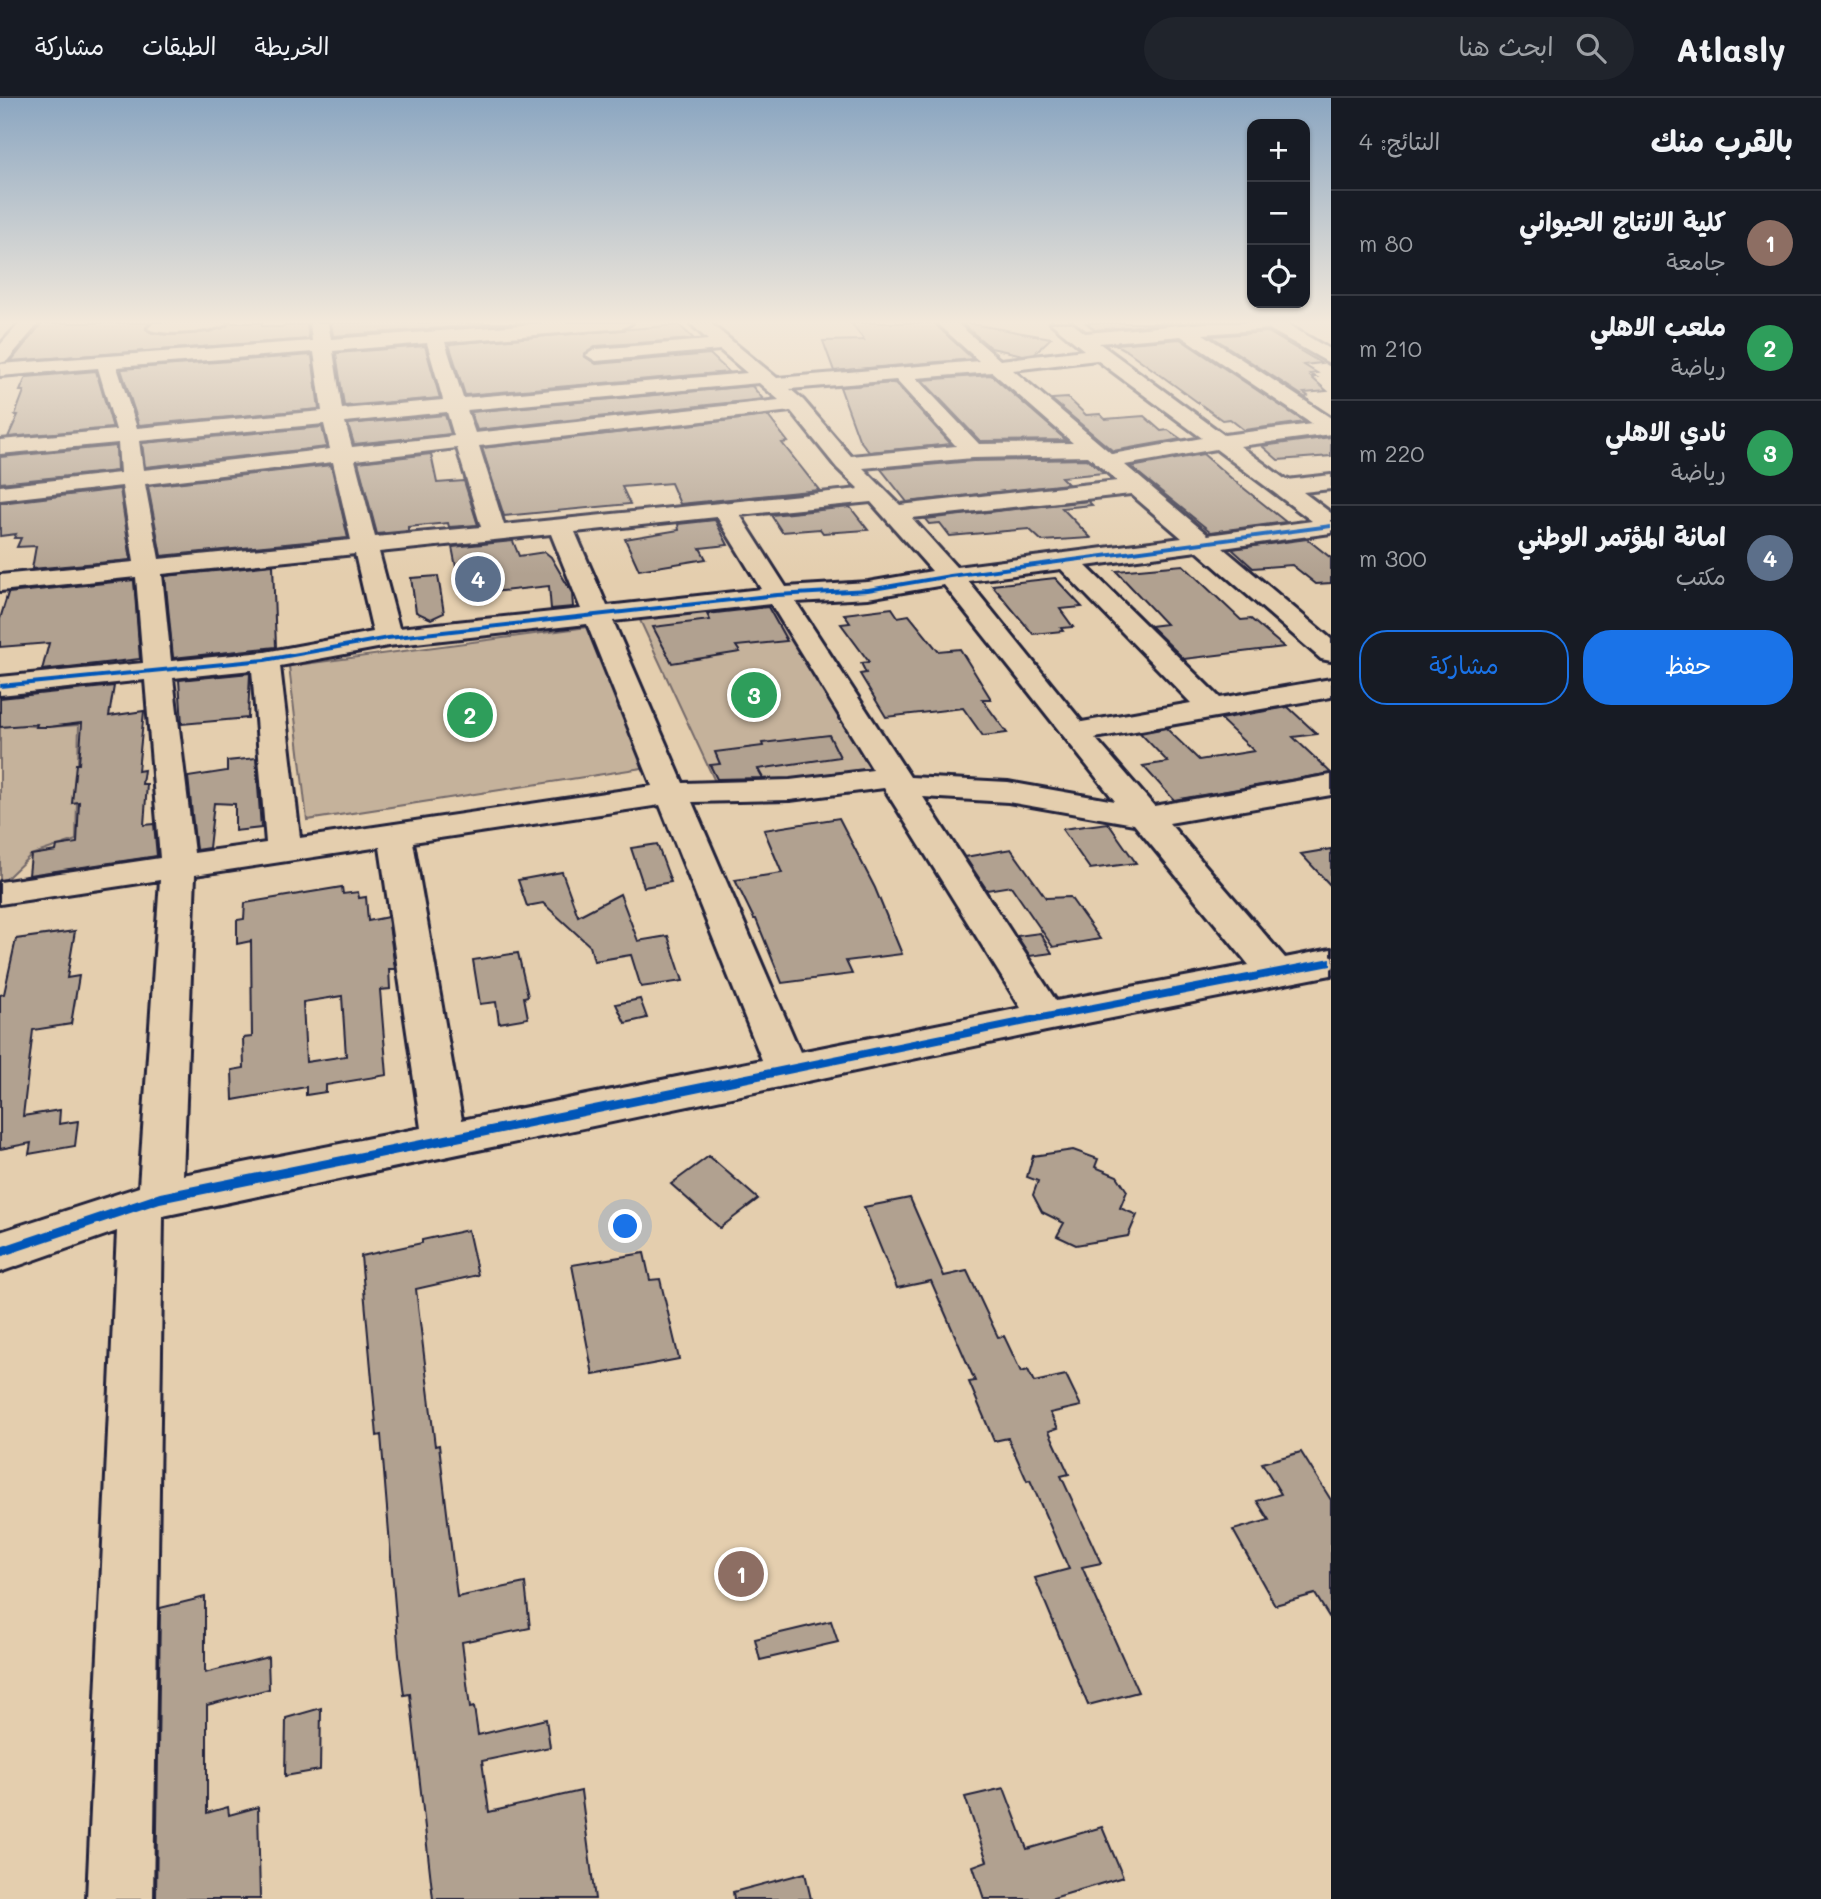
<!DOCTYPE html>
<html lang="ar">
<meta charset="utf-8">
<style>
:root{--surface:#171b24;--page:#20242c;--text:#f1f3f6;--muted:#9ea1a6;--line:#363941;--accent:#1a73e8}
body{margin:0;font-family:Mali,"Playpen Sans Arabic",sans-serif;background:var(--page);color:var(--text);direction:rtl}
.controls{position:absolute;right:21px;top:21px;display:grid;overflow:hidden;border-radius:14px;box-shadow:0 2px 5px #0004}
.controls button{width:63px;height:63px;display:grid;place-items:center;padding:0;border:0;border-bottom:2px solid var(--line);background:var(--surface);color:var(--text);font:35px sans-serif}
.you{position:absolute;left:626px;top:1129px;width:24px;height:24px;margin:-18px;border:5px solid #fff;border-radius:50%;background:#1a73e8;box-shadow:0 0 0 10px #1a73e833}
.badge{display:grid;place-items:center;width:46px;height:46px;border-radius:50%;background:var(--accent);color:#fff;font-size:23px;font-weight:700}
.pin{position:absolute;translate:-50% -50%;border:4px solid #fff;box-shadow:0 2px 7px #0006}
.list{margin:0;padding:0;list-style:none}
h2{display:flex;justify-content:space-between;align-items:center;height:91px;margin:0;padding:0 28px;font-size:30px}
h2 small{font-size:23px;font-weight:400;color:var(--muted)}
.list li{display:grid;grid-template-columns:46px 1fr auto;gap:21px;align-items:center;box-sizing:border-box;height:105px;padding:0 28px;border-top:2px solid var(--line)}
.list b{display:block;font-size:26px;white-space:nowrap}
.list p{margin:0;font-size:23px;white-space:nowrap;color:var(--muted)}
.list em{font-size:23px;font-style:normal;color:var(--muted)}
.actions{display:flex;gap:14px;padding:21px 28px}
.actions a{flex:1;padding:16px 0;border:2px solid var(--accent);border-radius:28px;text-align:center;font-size:24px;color:var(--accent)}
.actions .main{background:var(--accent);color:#fff}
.icon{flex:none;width:38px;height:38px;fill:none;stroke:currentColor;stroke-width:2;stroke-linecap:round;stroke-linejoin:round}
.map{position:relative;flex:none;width:1331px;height:1801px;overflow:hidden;direction:ltr}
header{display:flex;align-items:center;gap:42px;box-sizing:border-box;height:98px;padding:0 35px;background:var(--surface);border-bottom:2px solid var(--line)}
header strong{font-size:33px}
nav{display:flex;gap:38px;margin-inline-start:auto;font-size:24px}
.search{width:490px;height:63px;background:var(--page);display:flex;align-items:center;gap:18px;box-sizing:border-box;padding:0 24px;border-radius:38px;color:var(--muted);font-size:26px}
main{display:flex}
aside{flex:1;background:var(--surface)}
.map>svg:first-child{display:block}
</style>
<header>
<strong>Atlasly</strong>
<div class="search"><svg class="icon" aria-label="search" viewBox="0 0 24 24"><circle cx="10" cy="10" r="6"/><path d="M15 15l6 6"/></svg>ابحث هنا</div>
<nav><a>الخريطة</a><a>الطبقات</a><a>مشاركة</a></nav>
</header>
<main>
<aside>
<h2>بالقرب منك<small>النتائج: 4</small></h2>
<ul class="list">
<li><span class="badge" style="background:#8d6e63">1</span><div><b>كلية الانتاج الحيواني</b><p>جامعة</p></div><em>80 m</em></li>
<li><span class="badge" style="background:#2e9e5b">2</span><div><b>ملعب الاهلي</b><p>رياضة</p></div><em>210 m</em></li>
<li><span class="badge" style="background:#2e9e5b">3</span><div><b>نادي الاهلي</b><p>رياضة</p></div><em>220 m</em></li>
<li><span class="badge" style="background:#5c6f8a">4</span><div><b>امانة المؤتمر الوطني</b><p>مكتب</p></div><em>300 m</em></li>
</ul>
<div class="actions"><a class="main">حفظ</a><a>مشاركة</a></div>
</aside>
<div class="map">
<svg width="1331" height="1801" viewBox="0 0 1331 1801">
<rect width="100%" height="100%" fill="#e4ceae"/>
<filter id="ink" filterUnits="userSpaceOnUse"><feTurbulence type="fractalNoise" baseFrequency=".0143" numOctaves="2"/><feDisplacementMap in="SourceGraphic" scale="14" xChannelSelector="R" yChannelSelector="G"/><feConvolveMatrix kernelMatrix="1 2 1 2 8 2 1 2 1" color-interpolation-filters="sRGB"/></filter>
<g filter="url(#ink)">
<path fill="#c5b29b" stroke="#746a6b" stroke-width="2" d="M779,503L878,674L718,690L639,520Z
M603,527L668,666L307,722L289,568Z
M19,627L49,629L79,627L76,742L31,757L6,781L0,782V629Z"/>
<path fill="#b1a190" stroke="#22223b" stroke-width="2" fill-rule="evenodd" d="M42,225H150L146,231L152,235L174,237L213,233L229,225H262V228L278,229L307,226L309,241L11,263Z
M331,225H511L333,238Z
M851,225H934L973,261L834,273L823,243L864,242Z
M961,225H966L1051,240L1035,255L1023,257L991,250Z
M1086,225H1172L1095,232Z
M679,227L694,241L596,248L584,258L596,266L710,256L729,274L465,297L449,246Z
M1268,234L1321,265L1304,267L1317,275L1311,276L1316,279H1311L1327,293L1304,295L1308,298L1305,300L1309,302L1211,238Z
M1180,241L1305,324L1244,332L1230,321L1222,322L1129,254L1115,246Z
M425,248L440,300L344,308L336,255Z
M312,257L319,311L139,327L121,271Z
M96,273L113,330L8,339L18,317H15L24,293H20L26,279Z
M991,277L1066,342L980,343L922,282Z
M895,285L951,346L869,354L859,341L840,289Z
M752,288L763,301L477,332L471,314Z
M1068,300L1086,317L1100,316L1105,321L1144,318L1161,333L1168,332L1181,341L1113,353L1051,301Z
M445,317L451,336L354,346L348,326Z
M768,318L788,344L782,345L819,392L680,406L671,385L622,389L630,406L504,418L482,350Z
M322,329L327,349L145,369L142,345Z
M1331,339V358L1278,362L1262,348Z
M116,348L117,373L0,385V359Z
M431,356L437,385L464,383L478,427L449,429L448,425L408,429V433L377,436L358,364Z
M1203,356L1231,380L1286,424L1211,434L1131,369Z
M1087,361L1104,375L1061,379L1068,386L907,404L881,371L973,363Z
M331,367L348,440L161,458L148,388Z
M120,391L131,462L32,471L36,448L17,449L21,440H14L16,436L0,438V405Z
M1088,403L1092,407L1062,410L1091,440L1042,443L1029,431L950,438L940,425L929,426L925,421Z
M850,409L868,432L823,435L820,431L782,434L771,417Z
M715,422L728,447L700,450L706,461L639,472L625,441L679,432L678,426Z
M1307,441L1331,460V485L1316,486L1292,467L1253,470L1232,451Z
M513,443L519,458L545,454L551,459L572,495L573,509L551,511L549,488L492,494L484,466L456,469L452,449Z
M273,467L276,549L173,560L165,478Z
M1183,467L1241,522L1251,521L1284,549L1184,561L1150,528L1166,526L1116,473Z
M438,478L444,515L431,521L416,514L411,480Z
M1055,480L1082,509L1060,511L1073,529L1061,530L1063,533L1033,536L992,487Z
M134,482L140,561L42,572L49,545L0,549V521L8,495Z
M768,509L787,543L736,548L740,554L672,565L653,529L710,522L707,516Z
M892,510L898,519L909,517L938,553L960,551L991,601H982L1007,635L983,638L963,610L886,619L860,576L866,575L861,565L869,564L841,526L850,525L844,516Z
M250,575L248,620L182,626L179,582Z
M114,588L109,618L144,613L138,673L144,672L142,686H147L144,727L154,726L157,758L29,777L31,757L56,753L57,748L77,745L79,704L72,705L76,666H79L82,625L49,629H36L37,626L0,629V600Z
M1288,609L1317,636L1293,639L1331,675L1174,702L1143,668L1168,664L1140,635L1166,630L1199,662L1254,653L1220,621Z
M829,637L840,659L758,671L763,680L717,681L710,667L720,666L715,654L763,648L762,645Z
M256,660L261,730L235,733V706L214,705L209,750L196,752L188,679L227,673V663Z
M839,720L875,790L902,856L846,863L852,876L782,885L756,821H754L735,782L782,775L764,732Z
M1108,725L1136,765L1090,771L1062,731Z
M657,746L671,784L644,789L631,750Z
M1011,751L1046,800L1070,799L1100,841L1053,849L1011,788L987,792L965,759Z
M1331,751V788L1301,756Z
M562,774L578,818L620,796L638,843L668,838L683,883L641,889L631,857L594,863L590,848L543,805L527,808L518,782Z
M342,789L343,796L358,794L359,800L366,799L368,823L388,819L395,871H389L390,891L380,892L387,977L326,987V994L306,997V989L233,1002L232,972L244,970L243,940L252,939L251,843L237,846V822L244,821L245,805ZM342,898L346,958L306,964L303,904Z
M75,833L67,880L79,878L71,926L33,932L23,1018L60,1012L59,1026L78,1023L75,1048L29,1056L31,1045L0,1051V897L4,896L16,841Z
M1040,835L1052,855L1030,858L1017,838Z
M518,855L528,898L524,899L528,920L499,925L496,904L480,906L473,862Z
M640,901L647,920L625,925L616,906Z
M1073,1052L1098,1061L1095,1069L1117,1078L1127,1093L1120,1110L1137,1117L1128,1138L1076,1147L1057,1138L1064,1125L1042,1114L1033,1097L1038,1083L1027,1079L1033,1058Z
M709,1058L758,1101L720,1130L671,1086Z
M910,1100L944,1178L967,1173L998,1239L1004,1238L1021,1274L1028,1272L1034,1284L1066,1277L1081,1308L1050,1315L1058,1330L1049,1333L1069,1376L1061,1378L1101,1465L1082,1469L1138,1594L1088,1607L1035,1480L1069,1471L1030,1382L1027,1383L1008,1340L994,1343L969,1284L975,1283L931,1183L897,1190L864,1109Z
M468,1132L478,1177L416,1191L435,1348L439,1347L457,1499L525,1485L530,1530L462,1544L470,1610L474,1609L478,1637L546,1621L550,1649L482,1663L489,1714L581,1693L595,1801H433L410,1596L404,1597L399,1557L381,1337L377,1338L361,1158L422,1145V1142Z
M644,1155L650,1182L660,1181L679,1261L593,1277L572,1167Z
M1301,1354L1331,1402V1522L1315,1496L1275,1507L1233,1432L1269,1422L1257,1403L1281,1396L1262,1365Z
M205,1499V1575L268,1559L269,1591L207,1607V1715L228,1709L229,1717L258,1709L260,1801H156L160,1510Z
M831,1523L838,1544L760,1562L755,1541Z
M321,1610L320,1672L285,1678L286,1620Z
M1004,1690L1027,1751L1102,1729L1123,1779L1050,1801H984L973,1768L987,1763L965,1699Z
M805,1775L811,1801H734L733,1794Z"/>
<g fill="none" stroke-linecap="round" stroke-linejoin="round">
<defs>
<path id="minor" d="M20,225H39L7,263L0,265V247Z
M154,225H227C219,234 156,239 148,230Z
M310,225H328L331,241L548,225H632L623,230L445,244L463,300L747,275L720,252L596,263L586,257L596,251L708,242L690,225H710L777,280L979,263L937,225H957L1000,262L1084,252L1051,225H1072L1085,235L1205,225H1285L1331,252V266L1269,231L1203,236L1331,320V336L1240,348L1286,382L1331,377V391L1303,394L1331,415V435L1223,450L1331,541V563L1321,561L1197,453L1086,468L1220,600L1331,581V599L1095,640L1154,708L1331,677V697L1169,725L1285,860L1331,851V877L1046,933L163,1118L153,1801H87L117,1133L0,1174V1134L139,1089L160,782L0,806V784L160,760L145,582L0,597V579L143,565L136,479L0,493V477L134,464L122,388L0,402V388L120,375L118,345L0,356V342L116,332L98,270L0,278V266L312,243ZM1181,238L1312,326L1224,337L1099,245ZM427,245L443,302L342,311L333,253ZM314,254L322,313L137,330L117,269ZM1097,262L1202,340L1112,356L1013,272ZM992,274L1073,345L979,346L916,280ZM896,282L956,348L851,358L803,302L790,291ZM759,285L779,302L475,335L467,312ZM791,313L837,370L859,391L504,427L479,348ZM447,314L454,338L352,349L345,324ZM324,326L330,351L143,372L139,343ZM457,350L481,429L375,439L355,362ZM1216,351L1312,423L1208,437L1125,367ZM1088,358L1117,383L900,407L863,370L973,360ZM333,364L351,442L159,461L145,386ZM1131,396L1182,440L956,469L912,420ZM871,404L932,473L868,484L786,489L740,417ZM717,419L761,491L607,508L575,434ZM551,436L581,511L399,530L379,454ZM355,456L373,534L265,554L171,563L162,476ZM1061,471L1191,605L1082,624L968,483ZM944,487L1115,703L1008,684L910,679L796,504L868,500ZM771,506L873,672L790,682L683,685L613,523ZM587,526L652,688L300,740L280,568L388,548ZM252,572L266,745L194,755L173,580ZM884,690L1021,910L800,954L692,704L790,702ZM923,699L1008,704L1134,726L1249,867L1056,903ZM660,707L762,962L462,1022L413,744ZM380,749L421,1030L183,1077L195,777Z"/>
</defs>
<use href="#minor" stroke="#22223b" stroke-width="6"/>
<use href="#minor" fill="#e4ceae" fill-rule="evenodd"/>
<defs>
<path id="cycleway" d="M1331,426V430L950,480L868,494L777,499L388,542L265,564L0,590V586L265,560L388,538L777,495L868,490L950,476Z
M1331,860V868L1046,923L160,1105L0,1159V1149L160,1095L1046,915Z"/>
</defs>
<use href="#cycleway" stroke="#e4ceae" stroke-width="5"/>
<use href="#cycleway" fill="#0057b8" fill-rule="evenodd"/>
</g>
</g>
<linearGradient id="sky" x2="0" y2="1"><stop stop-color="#8ba6c1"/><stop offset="0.47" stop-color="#f3e9db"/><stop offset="1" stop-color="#f3e9db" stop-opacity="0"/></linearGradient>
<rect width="1331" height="477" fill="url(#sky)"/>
</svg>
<div class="controls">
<button>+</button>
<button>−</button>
<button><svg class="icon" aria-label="locate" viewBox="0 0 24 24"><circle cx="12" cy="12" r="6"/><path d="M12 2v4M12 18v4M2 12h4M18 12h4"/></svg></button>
</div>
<div class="you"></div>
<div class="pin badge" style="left:741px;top:1476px;background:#8d6e63">1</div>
<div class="pin badge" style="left:470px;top:617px;background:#2e9e5b">2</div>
<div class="pin badge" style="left:754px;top:597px;background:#2e9e5b">3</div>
<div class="pin badge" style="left:478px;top:481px;background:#5c6f8a">4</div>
</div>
</main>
